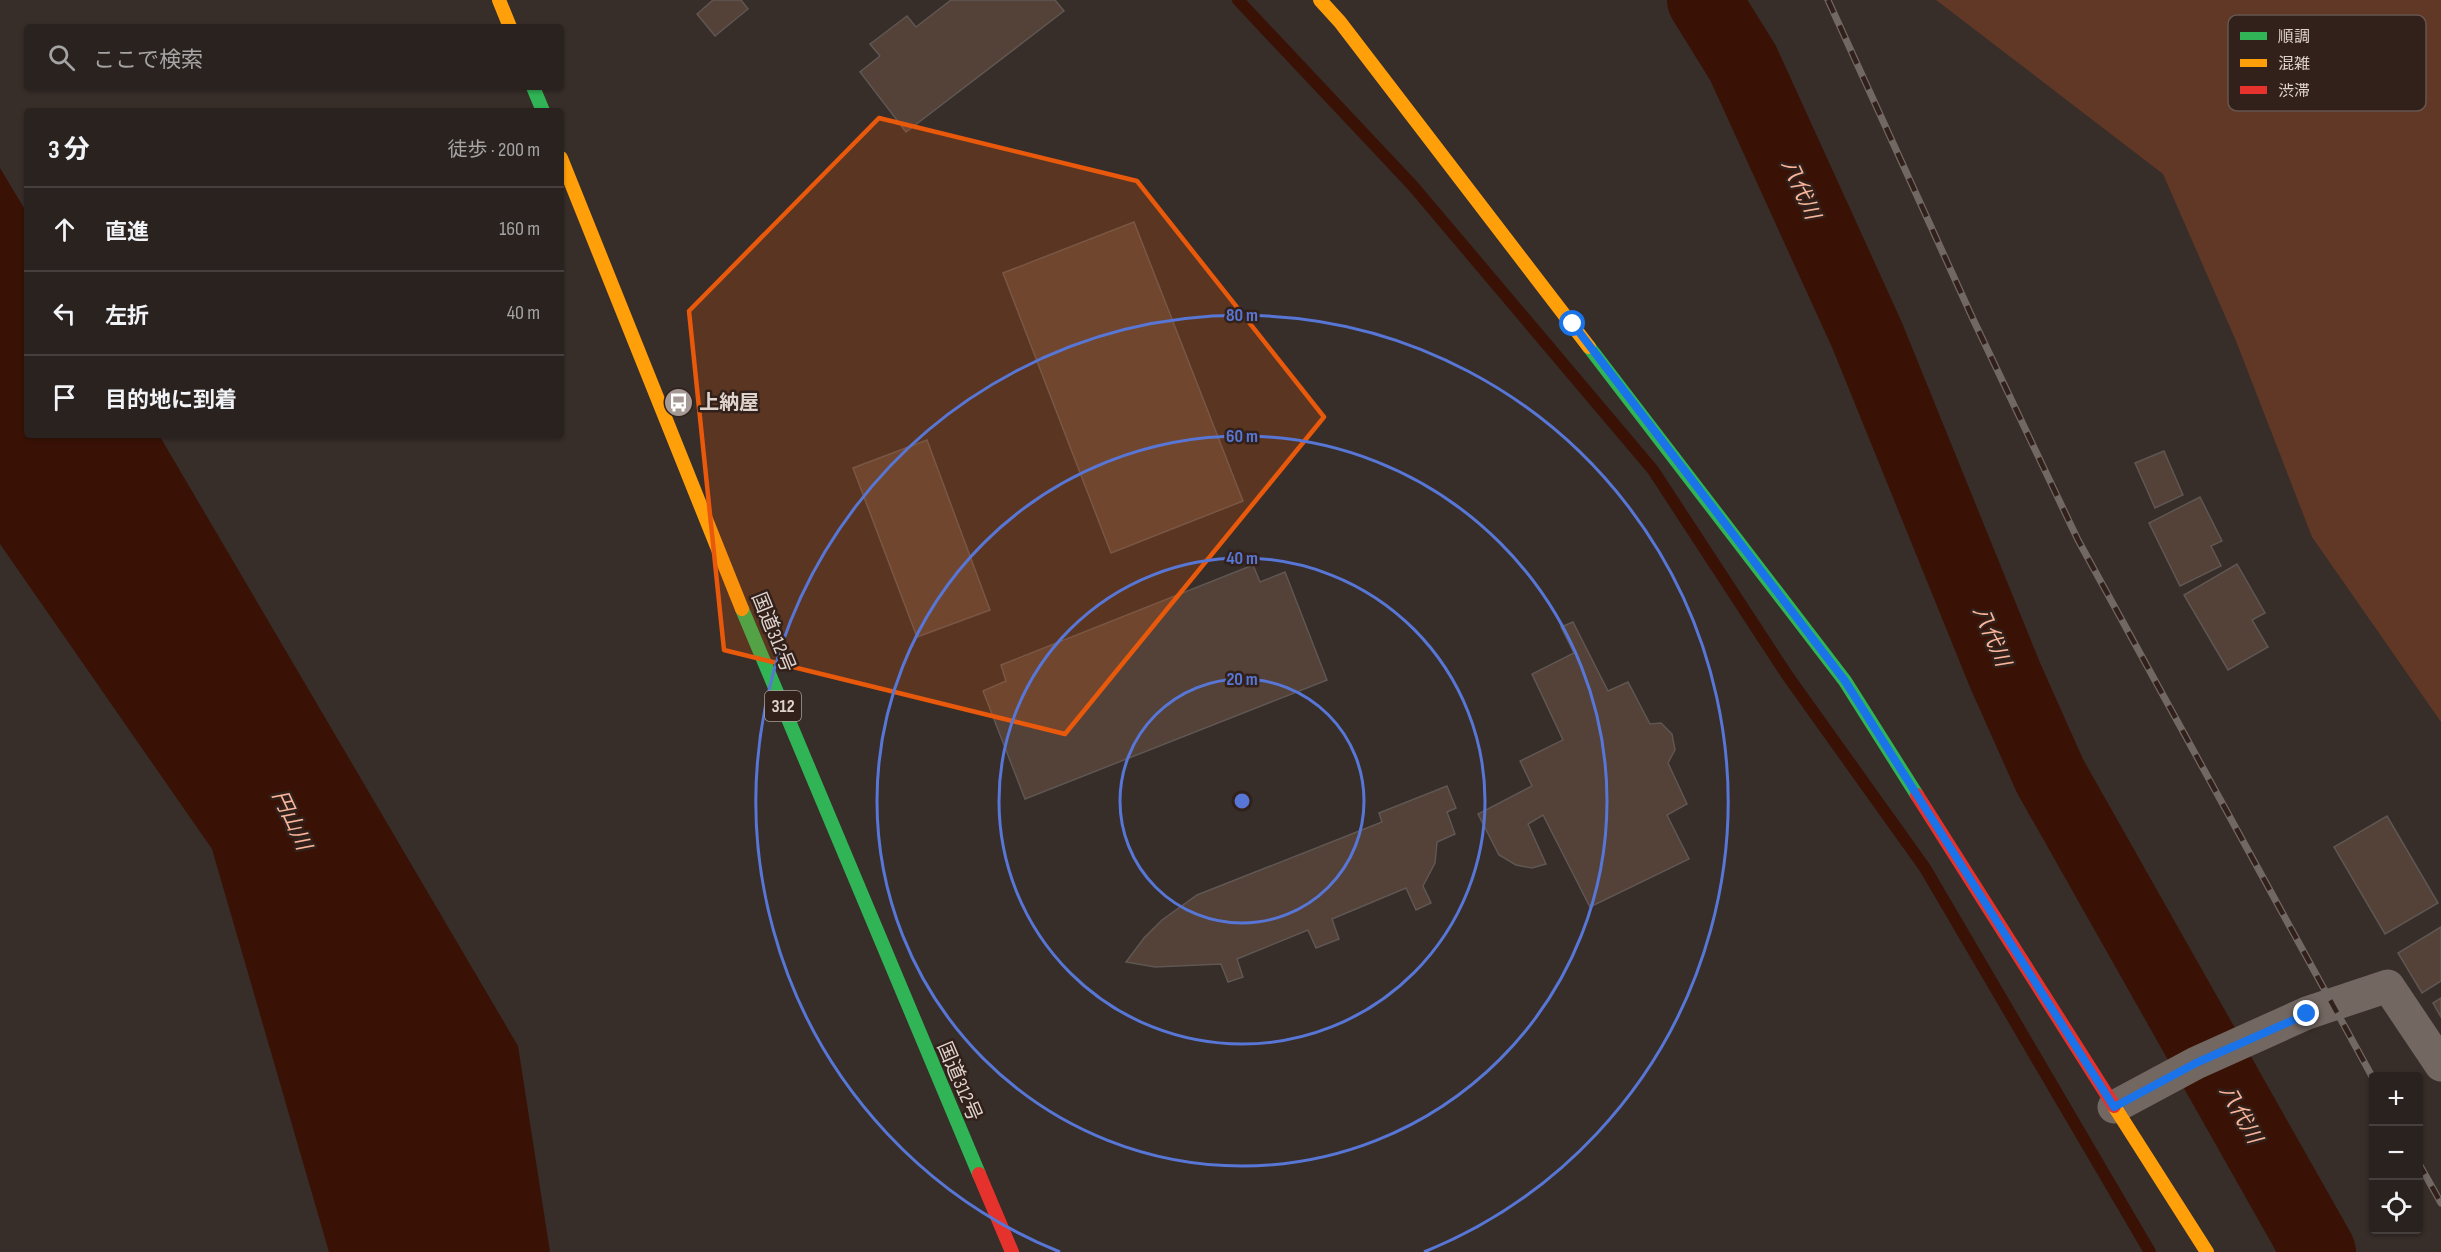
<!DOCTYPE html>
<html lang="ja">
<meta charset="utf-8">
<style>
:root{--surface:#29221f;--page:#352f2c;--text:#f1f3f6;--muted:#a5a4a4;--line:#453f3d}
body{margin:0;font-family:"Sofia Sans Condensed","Noto Sans JP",sans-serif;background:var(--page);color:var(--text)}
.controls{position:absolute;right:18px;bottom:18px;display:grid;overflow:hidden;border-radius:6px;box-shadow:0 2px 4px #0004}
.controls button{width:54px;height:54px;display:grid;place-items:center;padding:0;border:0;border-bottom:2px solid var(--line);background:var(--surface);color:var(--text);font:30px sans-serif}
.stop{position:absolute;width:18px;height:18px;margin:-14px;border:4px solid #1a73e8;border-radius:50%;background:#fff}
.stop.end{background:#1a73e8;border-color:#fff;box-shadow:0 2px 6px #0008}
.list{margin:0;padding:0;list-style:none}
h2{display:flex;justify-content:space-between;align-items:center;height:78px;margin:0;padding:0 24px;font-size:26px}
h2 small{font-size:20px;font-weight:400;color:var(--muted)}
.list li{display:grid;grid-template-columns:39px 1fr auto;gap:18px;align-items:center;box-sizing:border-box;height:84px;padding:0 24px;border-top:2px solid var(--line)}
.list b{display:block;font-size:22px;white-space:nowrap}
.list em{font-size:20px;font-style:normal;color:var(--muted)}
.icon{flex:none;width:33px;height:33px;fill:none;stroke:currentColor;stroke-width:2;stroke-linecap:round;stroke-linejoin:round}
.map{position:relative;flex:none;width:2441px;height:1252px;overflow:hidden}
.search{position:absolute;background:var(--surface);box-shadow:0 2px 4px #0004;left:24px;top:24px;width:540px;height:66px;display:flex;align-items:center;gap:15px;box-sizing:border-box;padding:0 21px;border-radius:6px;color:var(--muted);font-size:22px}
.panel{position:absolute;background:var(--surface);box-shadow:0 2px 4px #0004;left:24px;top:108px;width:540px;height:330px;border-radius:6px}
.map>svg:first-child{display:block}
</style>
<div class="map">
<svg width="2441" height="1252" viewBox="0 0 2441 1252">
<rect width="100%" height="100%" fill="#372d29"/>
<path fill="#613726" d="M1936,0H2441V722L2312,537L2236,341L2163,174Z"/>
<path fill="#391205" d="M0,168L27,213V435H159L518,1046L550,1252H329L212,849L0,544Z"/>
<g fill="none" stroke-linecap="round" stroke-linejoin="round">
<path stroke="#391205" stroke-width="12" d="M1238,0L1413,186L1653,470L1787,675L1925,868L2150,1252"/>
<path stroke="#391205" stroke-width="74" d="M1704,0L1743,63L1867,335L2005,675L2050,776L2319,1252"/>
</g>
<path fill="#544138" stroke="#5f5753" stroke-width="1.5" d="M713,0H741L748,9L715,36L697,14Z
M951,0H1055L1064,11L906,132L860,72L880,56L870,44L907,16L916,27Z
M1134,222L1243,501L1111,553L1003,273Z
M927,440L990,610L917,637L853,468Z
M2164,451L2183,495L2155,508L2135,463Z
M2200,497L2222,541L2211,546L2221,566L2180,586L2149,523Z
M2237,564L2265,613L2252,620L2268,647L2228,670L2184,595Z
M1253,565L1260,582L1285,572L1327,680L1025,799L983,691L1006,681L1001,665Z
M1573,622L1608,691L1628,682L1650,724L1661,723L1672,734L1675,750L1668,763L1687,804L1667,815L1689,859L1590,907L1543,815L1528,824L1546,864L1532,868L1516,865L1499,855L1478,814L1532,786L1520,761L1563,740L1532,674L1574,653L1561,627Z
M1447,786L1456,808L1447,812L1455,834L1437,842L1435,863L1423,886L1431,903L1416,910L1406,888L1332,919L1339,939L1316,948L1308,930L1237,959L1243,977L1228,982L1221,964L1155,967L1126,962L1144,938L1162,920L1197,895L1382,822L1379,813Z
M2387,816L2438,903L2385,934L2334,847Z
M2441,927V981L2422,993L2398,953Z
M2441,998V1017L2433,1003Z"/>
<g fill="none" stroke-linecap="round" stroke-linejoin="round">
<path stroke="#736762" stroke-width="33" d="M2114,1107L2196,1063L2307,1013L2388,986L2441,1065"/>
<path stroke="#30b455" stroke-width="14" d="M533,87L543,111
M1589,347L1845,681L1917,795
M742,609L979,1174"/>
<path stroke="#ff9f0a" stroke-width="14" d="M499,0L510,27
M1320,0L1340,22L1589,347
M561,158L742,609
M2114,1106L2207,1252"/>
<path stroke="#e5322d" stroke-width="14" d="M1917,795L2114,1106
M979,1174L1012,1252"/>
<defs>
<path id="rail" d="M1828,0L1973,319L2078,540L2374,1080
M2418,1162L2441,1203"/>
</defs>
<use href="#rail" stroke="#716763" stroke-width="7"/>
<use href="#rail" stroke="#32201a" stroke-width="4.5" stroke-dasharray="14" stroke-linecap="butt"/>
</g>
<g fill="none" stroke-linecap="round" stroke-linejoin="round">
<path stroke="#1a73e8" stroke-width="8" d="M1573,324L1845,681L2114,1107L2196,1063L2307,1014"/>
</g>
<path fill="#e8590c" fill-opacity="0.2" stroke="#e8590c" stroke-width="4.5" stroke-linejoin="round" d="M879,118L1137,181L1324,417L1065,734L724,650L689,311Z"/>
<g fill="none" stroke="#5776d5" stroke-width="3">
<circle cx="1242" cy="801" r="122"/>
<circle cx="1242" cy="801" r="243"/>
<circle cx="1242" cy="801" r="365"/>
<path d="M1060 1252A486 486 0 1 1 1424 1252"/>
</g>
<defs>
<symbol id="bus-disc" viewBox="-11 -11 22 22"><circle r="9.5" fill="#a49994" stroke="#32201a"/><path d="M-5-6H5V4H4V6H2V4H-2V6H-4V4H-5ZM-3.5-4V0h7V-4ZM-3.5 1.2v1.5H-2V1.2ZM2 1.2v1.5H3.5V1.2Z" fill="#fff"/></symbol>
</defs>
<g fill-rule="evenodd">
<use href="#bus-disc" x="662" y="386" width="33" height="33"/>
</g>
<g text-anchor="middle" stroke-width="5" stroke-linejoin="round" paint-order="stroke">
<rect fill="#32201a" stroke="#ab9d98" stroke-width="1.5" x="765" y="691" width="36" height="30" rx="4.5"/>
<g font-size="18" font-weight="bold" fill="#dfd3ce">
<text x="783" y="712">312</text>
</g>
<g font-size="20" font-weight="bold" fill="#dfd3ce" stroke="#32201a" text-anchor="start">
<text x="699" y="409">上納屋</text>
</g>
<g font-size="20" fill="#dfd3ce" stroke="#32201a">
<text transform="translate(774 632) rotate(68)" y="7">国道312号</text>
<text transform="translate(960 1081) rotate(67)" y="7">国道312号</text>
</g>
<g font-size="21" font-style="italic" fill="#fab59b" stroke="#32201a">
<text transform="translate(1801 189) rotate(66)" y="7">八代川</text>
<text transform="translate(1992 636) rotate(67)" y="7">八代川</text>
<text transform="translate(292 820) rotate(65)" y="7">円山川</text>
<text transform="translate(2241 1114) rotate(61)" y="7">八代川</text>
</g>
</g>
<rect x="2228" y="15" width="198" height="96" rx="9" fill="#32201a" stroke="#665650" stroke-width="1.5"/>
<rect x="2240" y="32" width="27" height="8" fill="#30b455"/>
<rect x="2240" y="59" width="27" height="8" fill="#ff9f0a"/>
<rect x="2240" y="86" width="27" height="8" fill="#e5322d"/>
<g font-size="16" fill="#dfd3ce">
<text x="2278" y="42">順調</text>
<text x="2278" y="69">混雑</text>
<text x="2278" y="96">渋滞</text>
</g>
<circle cx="1242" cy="801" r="9" fill="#5776d5" stroke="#32201a" stroke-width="3"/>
<g font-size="18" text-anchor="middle" font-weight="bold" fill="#5776d5" stroke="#32201a" stroke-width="5" stroke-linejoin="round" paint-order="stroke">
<text x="1242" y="321">80 m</text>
<text x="1242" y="442">60 m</text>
<text x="1242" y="564">40 m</text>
<text x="1242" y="685">20 m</text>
</g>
</svg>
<div class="controls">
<button>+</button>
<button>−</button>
<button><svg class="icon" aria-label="locate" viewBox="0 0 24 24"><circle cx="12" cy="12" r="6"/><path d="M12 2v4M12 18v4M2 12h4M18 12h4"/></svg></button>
</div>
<div class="stop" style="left:1573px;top:324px"></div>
<div class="stop end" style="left:2307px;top:1014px"></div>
<div class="search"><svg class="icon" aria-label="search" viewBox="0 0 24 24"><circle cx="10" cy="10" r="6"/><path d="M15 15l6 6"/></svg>ここで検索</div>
<section class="panel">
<h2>3 分<small>徒歩 · 200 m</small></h2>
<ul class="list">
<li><svg class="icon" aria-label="ahead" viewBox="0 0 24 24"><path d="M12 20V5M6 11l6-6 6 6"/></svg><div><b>直進</b></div><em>160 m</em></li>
<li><svg class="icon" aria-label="left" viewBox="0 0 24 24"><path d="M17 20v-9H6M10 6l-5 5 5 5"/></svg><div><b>左折</b></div><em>40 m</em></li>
<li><svg class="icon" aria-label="arrive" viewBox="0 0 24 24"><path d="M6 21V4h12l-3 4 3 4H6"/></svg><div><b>目的地に到着</b></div></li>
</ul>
</section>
</div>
